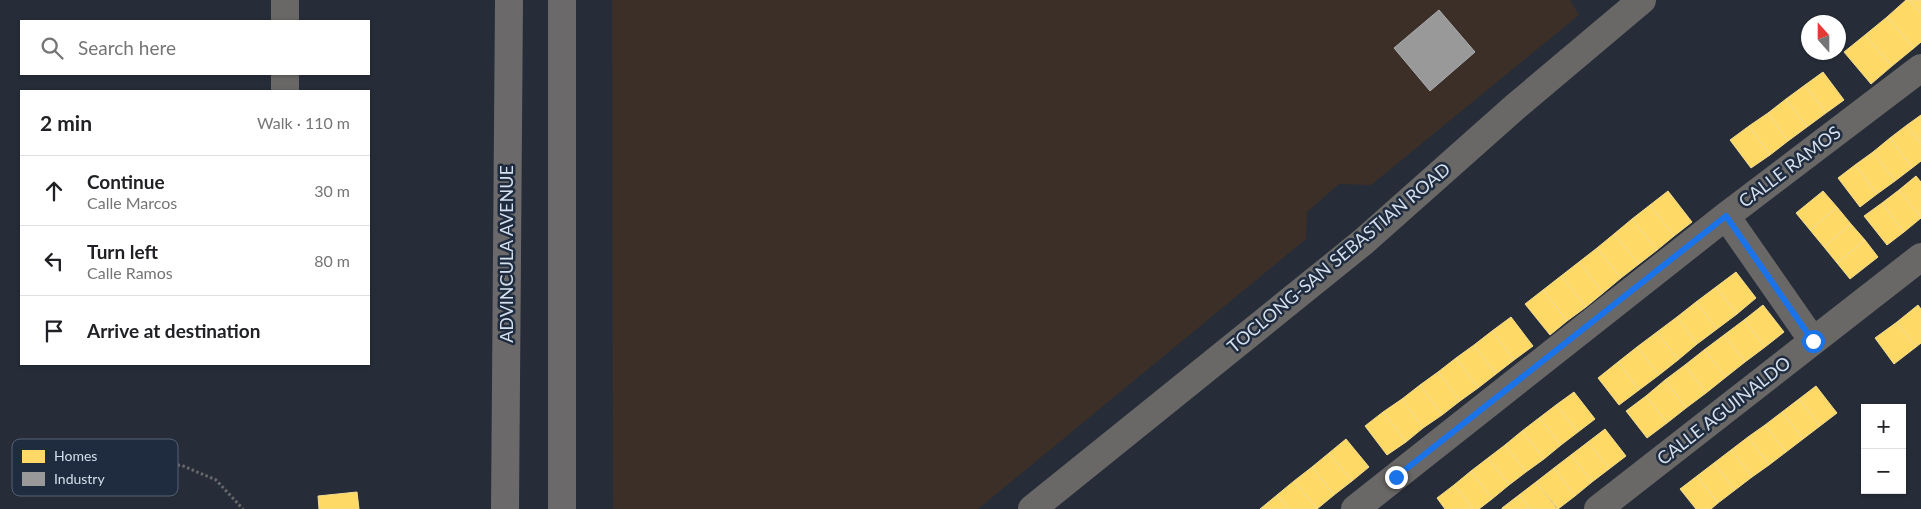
<!DOCTYPE html>
<meta charset="utf-8">
<style>
:root{--surface:#fff;--page:#f2f2f2;--text:#202124;--muted:#757577;--line:#e0e0e0}
body{margin:0;font-family:Lato,sans-serif;background:var(--page);color:var(--text)}
.controls{position:absolute;right:15px;bottom:15px;display:grid;overflow:hidden;border-radius:0px;box-shadow:0 1px 4px #0004}
.controls button{width:45px;height:45px;display:grid;place-items:center;padding:0;border:0;border-bottom:1px solid var(--line);background:var(--surface);color:var(--text);font:25px sans-serif}
.compass{position:absolute;left:1801px;top:15px;width:45px;height:45px;border-radius:50%;background:var(--surface);box-shadow:0 1px 4px #0004;rotate:339deg}
.stop{position:absolute;width:15px;height:15px;margin:-11px;border:4px solid #1a73e8;border-radius:50%;background:#fff}
.stop.end{background:#1a73e8;border-color:#fff;box-shadow:0 1px 5px #0008}
.list{margin:0;padding:0;list-style:none}
h2{display:flex;justify-content:space-between;align-items:center;height:65px;margin:0;padding:0 20px;font-size:21px}
h2 small{font-size:16px;font-weight:400;color:var(--muted)}
.list li{display:grid;grid-template-columns:32px 1fr auto;gap:15px;align-items:center;box-sizing:border-box;height:70px;padding:0 20px;border-top:1px solid var(--line)}
.list b{display:block;font-size:19px;white-space:nowrap}
.list p{margin:0;font-size:16px;white-space:nowrap;color:var(--muted)}
.list em{font-size:16px;font-style:normal;color:var(--muted)}
.icon{flex:none;width:28px;height:28px;fill:none;stroke:currentColor;stroke-width:2;stroke-linecap:round;stroke-linejoin:round}
.map{position:relative;flex:none;width:1921px;height:509px;overflow:hidden}
.search{position:absolute;background:var(--surface);box-shadow:0 1px 4px #0004;left:20px;top:20px;width:350px;height:55px;display:flex;align-items:center;gap:12px;box-sizing:border-box;padding:0 18px;border-radius:0px;color:var(--muted);font-size:19px}
.panel{position:absolute;background:var(--surface);box-shadow:0 1px 4px #0004;left:20px;top:90px;width:350px;height:275px;border-radius:0px}
.map>svg:first-child{display:block}
</style>
<div class="map">
<svg width="1921" height="509" viewBox="0 0 1921 509">
<rect width="100%" height="100%" fill="#262d38"/>
<path fill="#3c2f27" d="M612,0H1570L1579,15L1371,185L1339,184L1307,212L1306,239L978,509H613Z"/>
<path fill="#ffd966" stroke="#f3db8e" d="M1906,0H1909L1921,14V42L1914,48L1887,17Z
M1909,0H1921V14Z
M1887,17L1914,48L1892,66L1865,35Z
M1865,35L1892,66L1871,84L1844,52Z
M1823,72L1844,100L1826,113L1805,85Z
M1805,85L1826,113L1807,127L1786,99Z
M1786,99L1807,127L1788,141L1768,113Z
M1768,113L1788,141L1770,155L1749,126Z
M1921,115V144L1907,125Z
M1907,125L1921,144V161L1912,168L1890,138Z
M1749,126L1770,155L1751,168L1730,140Z
M1890,138L1912,168L1895,181L1873,152Z
M1873,152L1895,181L1877,194L1855,165Z
M1855,165L1877,194L1860,207L1838,178Z
M1916,176L1921,182V218L1899,190Z
M1899,190L1921,218L1904,232L1882,203Z
M1668,191L1692,222L1674,236L1650,205Z
M1823,191L1837,207L1810,230L1796,213Z
M1882,203L1904,232L1887,245L1864,216Z
M1650,205L1674,236L1657,250L1632,219Z
M1837,207L1851,224L1824,247L1810,230Z
M1632,219L1657,250L1639,264L1614,234Z
M1851,224L1865,240L1837,263L1824,247Z
M1614,234L1639,264L1621,278L1597,248Z
M1865,240L1878,257L1850,279L1837,263Z
M1597,248L1621,278L1603,293L1579,262Z
M1579,262L1603,293L1586,307L1561,276Z
M1736,272L1756,298L1737,314L1716,287Z
M1561,276L1586,307L1567,321L1543,290Z
M1716,287L1737,314L1717,329L1696,302Z
M1543,290L1567,321L1550,335L1525,304Z
M1696,302L1717,329L1697,344L1677,317Z
M1763,305L1784,332L1765,347L1744,320Z
M1918,305L1921,309V343L1916,347L1897,322Z
M1511,317L1533,346L1514,360L1492,331Z
M1677,317L1697,344L1678,360L1657,332Z
M1744,320L1765,347L1745,362L1724,335Z
M1897,322L1916,347L1894,364L1875,338Z
M1492,331L1514,360L1496,374L1474,345Z
M1657,332L1678,360L1659,375L1637,347Z
M1724,335L1745,362L1726,377L1704,350Z
M1474,345L1496,374L1478,388L1456,358Z
M1637,347L1659,375L1639,390L1618,362Z
M1704,350L1726,377L1706,393L1685,365Z
M1456,358L1478,388L1460,401L1438,372Z
M1618,362L1639,390L1619,405L1598,378Z
M1685,365L1706,393L1686,408L1665,380Z
M1438,372L1460,401L1442,415L1420,385Z
M1665,380L1686,408L1667,423L1646,396Z
M1420,385L1442,415L1423,428L1402,399Z
M1816,386L1837,413L1820,426L1799,399Z
M1574,392L1595,419L1578,432L1556,405Z
M1646,396L1667,423L1647,438L1626,411Z
M1402,399L1423,428L1406,442L1383,412Z
M1799,399L1820,426L1803,439L1782,412Z
M1556,405L1578,432L1561,445L1539,418Z
M1383,412L1406,442L1387,455L1365,426Z
M1782,412L1803,439L1786,452L1765,425Z
M1539,418L1561,445L1544,459L1522,431Z
M1765,425L1786,452L1769,465L1748,437Z
M1605,429L1626,456L1609,469L1588,442Z
M1522,431L1544,459L1526,472L1505,445Z
M1748,437L1769,465L1752,477L1731,450Z
M1346,439L1369,467L1352,481L1329,453Z
M1588,442L1609,469L1592,482L1571,455Z
M1505,445L1526,472L1509,485L1488,458Z
M1731,450L1752,477L1735,490L1714,463Z
M1329,453L1352,481L1334,495L1312,467Z
M1571,455L1592,482L1575,496L1554,468Z
M1488,458L1509,485L1492,499L1471,471Z
M1714,463L1735,490L1718,503L1697,476Z
M1312,467L1334,495L1317,509L1294,481Z
M1554,468L1575,496L1558,509L1536,482Z
M1471,471L1492,499L1479,509H1473L1454,485Z
M1697,476L1718,503L1711,509H1696L1680,489Z
M1294,481L1317,509H1289L1277,495Z
M1536,482L1557,509H1530L1519,495Z
M1454,485L1473,509H1445L1437,498Z
M357,492L359,509H319L318,496Z
M1277,495L1289,509H1260Z
M1519,495L1530,509H1502V508Z"/>
<path fill="#999" stroke="#abaeb2" d="M1439,10L1475,52L1430,91L1394,48Z"/>
<g fill="none" stroke-linecap="round" stroke-linejoin="round">
<path stroke="#69696c" stroke-width="3" stroke-dasharray="2.5 2.5" stroke-linecap="butt" d="M103,473L181,465L216,480L243,509"/>
<path stroke="#6a6867" stroke-width="28" d="M285,0V21
M285,74V91
M1726,216L1813,341
M1355,509L1726,216L1921,68
M1598,509L1921,257"/>
<path stroke="#6a6867" stroke-width="28" d="M1032,509L1363,242L1515,107L1642,0"/>
<path stroke="#6c696b" stroke-width="28" d="M562,0V509
M505,509L509,0"/>
</g>
<g fill="none" stroke-linecap="round" stroke-linejoin="round">
<path stroke="#1a73e8" stroke-width="6" d="M1396,477L1726,216L1813,341"/>
</g>
<g text-anchor="middle" stroke-width="5" stroke-linejoin="round" paint-order="stroke">
<g font-size="18" fill="#d6dfec" stroke="#1f2c3f">
<text transform="translate(1790 167) rotate(-37)" y="6">CALLE RAMOS</text>
<text transform="translate(507 254) rotate(-90)" y="6">ADVINCULA AVENUE</text>
<text transform="translate(1339 258) rotate(-40)" y="6">TOCLONG-SAN SEBASTIAN ROAD</text>
<text transform="translate(1724 411) rotate(-38)" y="6">CALLE AGUINALDO</text>
</g>
</g>
<rect x="12" y="439" width="166" height="57" rx="8" fill="#1f2c3f" stroke="#566273" stroke-width="1"/>
<rect x="22" y="450" width="23" height="13" fill="#ffd966"/>
<rect x="22" y="472" width="23" height="14" fill="#999"/>
<g font-size="14" fill="#d6dfec">
<text x="54" y="461">Homes</text>
<text x="54" y="484">Industry</text>
</g>
</svg>
<div class="controls">
<button>+</button>
<button>−</button>
</div>
<svg class="compass" viewBox="-18 -18 36 36"><path d="M0-13l5 13h-10z" fill="#e53935"/><path d="M0 13l5-13h-10z" fill="#757577"/></svg>
<div class="stop" style="left:1813px;top:341px"></div>
<div class="stop end" style="left:1396px;top:477px"></div>
<div class="search"><svg class="icon" aria-label="search" viewBox="0 0 24 24"><circle cx="10" cy="10" r="6"/><path d="M15 15l6 6"/></svg>Search here</div>
<section class="panel">
<h2>2 min<small>Walk · 110 m</small></h2>
<ul class="list">
<li><svg class="icon" aria-label="ahead" viewBox="0 0 24 24"><path d="M12 20V5M6 11l6-6 6 6"/></svg><div><b>Continue</b><p>Calle Marcos</p></div><em>30 m</em></li>
<li><svg class="icon" aria-label="left" viewBox="0 0 24 24"><path d="M17 20v-9H6M10 6l-5 5 5 5"/></svg><div><b>Turn left</b><p>Calle Ramos</p></div><em>80 m</em></li>
<li><svg class="icon" aria-label="arrive" viewBox="0 0 24 24"><path d="M6 21V4h12l-3 4 3 4H6"/></svg><div><b>Arrive at destination</b></div></li>
</ul>
</section>
</div>
